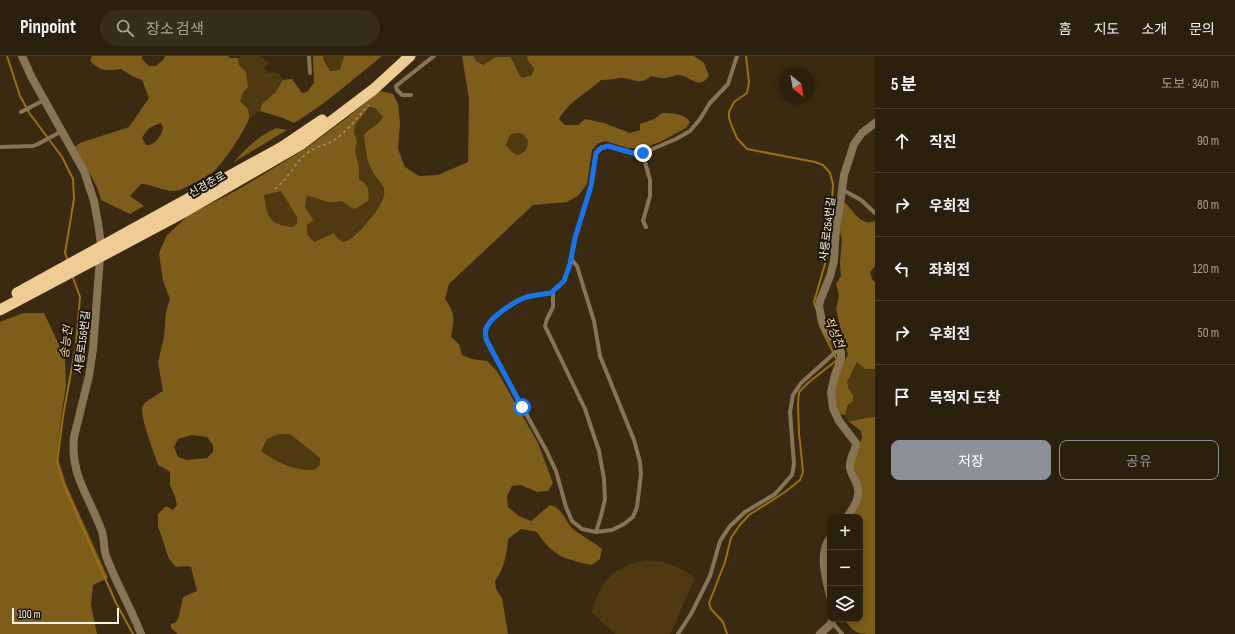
<!DOCTYPE html>
<html lang="ko">
<meta charset="utf-8">
<style>
:root{--surface:#2b200d;--page:#372d1b;--text:#f1f3f6;--muted:#a6a39d;--line:#473e2e;--accent:#8c9099}
body{margin:0;font-family:"Sofia Sans Condensed","Noto Sans KR",sans-serif;background:var(--page);color:var(--text)}
.controls{position:absolute;right:12px;bottom:12px;display:grid;overflow:hidden;border-radius:8px;box-shadow:0 2px 6px #0003}
.controls button{width:36px;height:36px;display:grid;place-items:center;padding:0;border:0;border-bottom:1px solid var(--line);background:var(--surface);color:var(--text);font:20px sans-serif}
.compass{position:absolute;left:779px;top:12px;width:36px;height:36px;border-radius:50%;background:var(--surface);box-shadow:0 2px 6px #0003;rotate:149deg}
.scale{position:absolute;left:12px;bottom:10px;width:107px;box-sizing:border-box;padding-left:4px;border:2px solid #fdf4e5;border-top:0;font-size:11px;line-height:14px;white-space:nowrap;color:#fdf4e5;-webkit-text-stroke:3px #1b1409;paint-order:stroke}
.stop{position:absolute;width:12px;height:12px;margin:-9px;border:3px solid #1a73e8;border-radius:50%;background:#fff}
.stop.end{background:#1a73e8;border-color:#fff;box-shadow:0 1px 4px #0008}
.list{margin:0;padding:0;list-style:none}
h2{display:flex;justify-content:space-between;align-items:center;height:52px;margin:0;padding:0 16px;font-size:17px}
h2 small{font-size:13px;font-weight:400;color:var(--muted)}
.list li{display:grid;grid-template-columns:26px 1fr auto;gap:12px;align-items:center;box-sizing:border-box;height:64px;padding:0 16px;border-top:1px solid var(--line)}
.list b{display:block;font-size:15px;white-space:nowrap}
.list em{font-size:13px;font-style:normal;color:var(--muted)}
.actions{display:flex;gap:8px;padding:12px 16px}
.actions a{flex:1;padding:9px 0;border:1px solid var(--accent);border-radius:8px;text-align:center;font-size:14px;color:var(--accent)}
.actions .main{background:var(--accent);color:#fff}
.icon{flex:none;width:22px;height:22px;fill:none;stroke:currentColor;stroke-width:2;stroke-linecap:round;stroke-linejoin:round}
.map{position:relative;flex:none;width:875px;height:578px;overflow:hidden}
header{display:flex;align-items:center;gap:24px;box-sizing:border-box;height:56px;padding:0 20px;background:var(--surface);border-bottom:1px solid var(--line)}
header strong{font-size:19px}
nav{display:flex;gap:22px;margin-inline-start:auto;font-size:14px}
.search{width:280px;height:36px;background:var(--page);display:flex;align-items:center;gap:10px;box-sizing:border-box;padding:0 14px;border-radius:22px;color:var(--muted);font-size:15px}
main{display:flex}
aside{flex:1;background:var(--surface)}
.map>svg:first-child{display:block}
</style>
<header>
<strong>Pinpoint</strong>
<div class="search"><svg class="icon" aria-label="search" viewBox="0 0 24 24"><circle cx="10" cy="10" r="6"/><path d="M15 15l6 6"/></svg>장소 검색</div>
<nav><a>홈</a><a>지도</a><a>소개</a><a>문의</a></nav>
</header>
<main>
<div class="map">
<svg width="875" height="578" viewBox="0 0 875 578">
<rect width="100%" height="100%" fill="#392a11"/>
<path fill="#4e3910" d="M242,0H259L269,7L265,12L267,17L274,16L279,18L283,24L275,37L262,48L260,55L249,63L248,53L240,45L243,36L248,31L246,16L238,9V2Z
M324,0H344L340,14L330,15L326,4L323,2Z
M474,0H527L528,5L534,12L532,19L522,23L517,16L514,6L491,4L483,9L476,5Z
M369,51L375,52L383,61L380,67L369,72L364,79L365,96L373,117L384,134L385,139L381,148L370,163L351,183L343,186L330,178L314,186L307,178L305,151L307,140C322,142 325,149 342,145L350,151L367,145C370,135 367,129 359,123V111L355,94L357,86L354,76L355,69Z
M519,77L523,78L528,85C527,94 526,96 517,99L512,96L506,89L508,83L511,78Z
M281,135L297,161V167L293,171C268,168 268,162 264,139Z
M858,306L865,313H875V361C865,361 858,365 848,365L845,359L853,339L849,333L847,326Z
M279,378H290L320,402V409L314,414C292,414 279,407 260,395L267,383Z
M649,504C669,506 679,511 695,522L673,572L670,578H615L591,556C602,523 614,509 649,504Z"/>
<path fill="#7e5d1b" fill-rule="evenodd" d="M92,0H142V3L149,10H156L164,3L165,0H228L230,2H238L239,9L246,16L248,31L243,36L240,45L248,53C249,56 249,59 249,62C247,72 221,110 213,116C206,121 187,131 180,134C167,138 153,128 141,128L130,140L144,150L130,158L101,144L97,131L75,91L80,87L129,71L149,42L142,24L132,20L121,13C106,15 102,16 90,5ZM161,67L163,72C161,80 158,85 150,89H146L142,82C147,73 151,70 161,67Z
M313,0H324L323,2L330,15L340,14L344,0H382C353,23 326,48 294,67L283,62L260,55L262,48L275,37L283,24L292,23L302,37L307,36L314,27Z
M462,0H474L476,5L483,9L496,1H510C516,8 516,16 522,22L532,19L534,12L528,5L527,0H694L704,7L709,20C698,35 691,20 679,19C674,19 671,21 666,22C662,23 655,21 651,20C640,31 632,21 620,22C614,23 608,24 601,24C587,37 568,46 559,63L565,69H578L585,63L604,67L630,77L640,74V68L654,63L662,57C672,57 684,57 690,66L686,72L660,86L643,92H628L605,85L597,88L592,94L587,128L578,140L567,146L533,149L449,228L445,243C456,258 454,264 451,281L459,288L462,299L472,303L487,305L497,315L538,387L553,427L548,435L537,436L521,429L512,430L507,440L508,451L519,460L531,465L550,449C563,453 564,462 571,471C580,480 593,485 602,493L600,503L592,509C565,503 553,501 537,476L521,473L508,483C507,498 504,513 495,525L496,533L502,542L508,578H178L171,572V568L176,566L179,560L183,541L197,535L191,511L185,510L176,511L169,503L158,470V458L166,450L173,454L177,449L175,441L170,429V416L164,412L158,409C155,399 138,357 143,349C146,345 158,338 163,335L158,306L164,281L166,256L170,243L163,225L159,197L167,179L189,159L239,133L305,93L344,64L380,35L393,38L398,48L400,68L398,93L405,111L419,120L438,119L468,106L469,43ZM369,51L375,52L383,61C379,70 370,70 364,79C365,93 367,107 374,118C377,123 383,129 384,134C388,146 360,175 352,182C349,184 346,185 343,186L338,183L334,177L314,186L307,178V169L313,164L305,151L307,140C322,142 325,149 342,145L350,151L355,153L368,145C370,134 368,129 359,123V111L355,94L357,86L354,76L355,69ZM519,77L523,78L528,85C527,94 526,96 517,99L512,96L506,89L508,83L511,78ZM281,135L297,161V167L293,171C268,168 268,162 264,139ZM279,378H290L320,402V409L314,414C292,414 278,407 261,395L267,383ZM192,379L207,381L213,389V396L207,402L187,404L178,401L174,391L178,383Z
M276,72L287,74L234,106C247,91 259,80 276,72Z
M845,147C854,155 861,171 875,165V210L870,216L872,223L875,226V313H865L857,306L847,326L849,333L853,339V345L848,349L845,359L840,358C829,332 837,322 848,298L839,267L836,253L839,239L836,228L841,220L840,206L842,183L839,173L841,148Z
M23,257H44L65,302L66,330L61,362L57,399L66,428L108,522L93,529L91,549L97,578H0V266Z
M875,361V578C857,578 855,578 844,563H860V461H851L860,441L862,433L853,409L855,398L862,382L861,375L848,365C858,365 865,361 875,361Z"/>
<g fill="none" stroke-linecap="round" stroke-linejoin="round">
<path stroke="#9b7013" stroke-width="2" d="M7,0L20,40L30,58L62,101L73,123L74,143L65,197L68,205
M746,0L749,26L747,37L734,46L729,56V62L733,73L737,82L747,93L815,106L823,109L830,117L833,128L830,185L827,201L814,246L816,252
M72,219L80,241L76,289L63,360L57,407L64,429L116,547L133,578
M727,578L723,566L711,553L709,547L725,506L731,482L739,470L749,459L785,436L800,424L803,416L799,377L798,348L799,336L809,326L837,304L820,270"/>
<path stroke="#9d917d" stroke-width="1.5" stroke-dasharray="3 3" stroke-linecap="butt" d="M275,133C288,123 294,108 306,98C314,91 325,90 334,84C347,76 358,60 369,49"/>
<path stroke="#887555" stroke-width="4" d="M309,0L310,17
M411,39H402L397,34L396,30L434,0
M21,56L44,44
M0,91L33,90L38,88L62,75
M843,134L861,144L875,157
M646,171L643,165L650,140V124L645,106L648,96
M571,203L577,210L594,265L600,300L634,384L640,406L641,418L637,451L633,461L624,468L612,474L596,476L582,473L572,465L566,451L556,415L546,394L490,292C488,287 484,281 485,274C488,262 515,245 526,241C535,239 543,238 551,237L564,225L570,208L575,182L591,130L596,97L601,92L608,90L636,98L643,97L676,83L690,75L700,63L710,47L728,28L737,0
M553,236V251L547,263L545,270L585,353L599,395L604,423L605,443L601,460L596,476
M832,566L842,578
M678,578L691,558L710,520L720,485L730,470L745,456L775,438L792,419L794,408L790,356L793,339L801,327L839,293"/>
<path stroke="#887555" stroke-width="8" d="M22,0L32,22L84,115L94,145L98,167L101,189L93,293L89,320L74,381C70,419 89,440 101,473C105,482 103,491 106,500C116,527 131,552 141,578
M847,461C855,450 862,439 856,426C854,421 850,416 850,411C849,402 856,395 856,387L839,365L833,352L831,336L835,319L841,303V296L822,266L819,250L820,245L830,220L834,205L836,172L841,142L844,119L854,88L862,77L875,67
M830,482C818,498 826,522 830,540
M820,578L830,569L833,563"/>
<path stroke="#eecc94" stroke-width="11" d="M17,237L282,91L322,64
M0,254L177,160L300,89L374,33L410,0"/>
</g>
<g fill="none" stroke-linecap="round" stroke-linejoin="round">
<path stroke="#1a73e8" stroke-width="5" d="M522,351L486,283C486,280 485,277 486,274C488,262 515,245 527,241C535,239 543,238 551,237L564,225L570,208L575,182L591,130L596,97L601,92L608,90L636,98L643,97"/>
</g>
<g text-anchor="middle" stroke-width="4" stroke-linejoin="round" paint-order="stroke">
<g font-size="11" fill="#fdf4e5" stroke="#1b1409">
<text transform="translate(207 128) rotate(-30)" y="4">신경춘로</text>
<text transform="translate(827 173) rotate(-83)" y="4">사릉로264번길</text>
<text transform="translate(82 286) rotate(-83)" y="4">사릉로156번길</text>
</g>
<g font-size="12" font-style="italic" fill="#fbd79c" stroke="#1b1409">
<text transform="translate(834 276) rotate(67)" y="4">적성천</text>
<text transform="translate(66 286) rotate(-83)" y="4">송능천</text>
</g>
</g>
</svg>
<div class="controls">
<button>+</button>
<button>−</button>
<button><svg class="icon" aria-label="layers" viewBox="0 0 24 24"><path d="M12 4l9 5-9 5-9-5zM3 14l9 5 9-5"/></svg></button>
</div>
<svg class="compass" viewBox="-18 -18 36 36"><path d="M0-13l5 13h-10z" fill="#e53935"/><path d="M0 13l5-13h-10z" fill="#a6a39d"/></svg>
<div class="scale">100 m</div>
<div class="stop" style="left:522px;top:351px"></div>
<div class="stop end" style="left:643px;top:97px"></div>
</div>
<aside>
<h2>5 분<small>도보 · 340 m</small></h2>
<ul class="list">
<li><svg class="icon" aria-label="ahead" viewBox="0 0 24 24"><path d="M12 20V5M6 11l6-6 6 6"/></svg><div><b>직진</b></div><em>90 m</em></li>
<li><svg class="icon" aria-label="right" viewBox="0 0 24 24"><path d="M7 20v-9h11M14 6l5 5-5 5"/></svg><div><b>우회전</b></div><em>80 m</em></li>
<li><svg class="icon" aria-label="left" viewBox="0 0 24 24"><path d="M17 20v-9H6M10 6l-5 5 5 5"/></svg><div><b>좌회전</b></div><em>120 m</em></li>
<li><svg class="icon" aria-label="right" viewBox="0 0 24 24"><path d="M7 20v-9h11M14 6l5 5-5 5"/></svg><div><b>우회전</b></div><em>50 m</em></li>
<li><svg class="icon" aria-label="arrive" viewBox="0 0 24 24"><path d="M6 21V4h12l-3 4 3 4H6"/></svg><div><b>목적지 도착</b></div></li>
</ul>
<div class="actions"><a class="main">저장</a><a>공유</a></div>
</aside>
</main>
